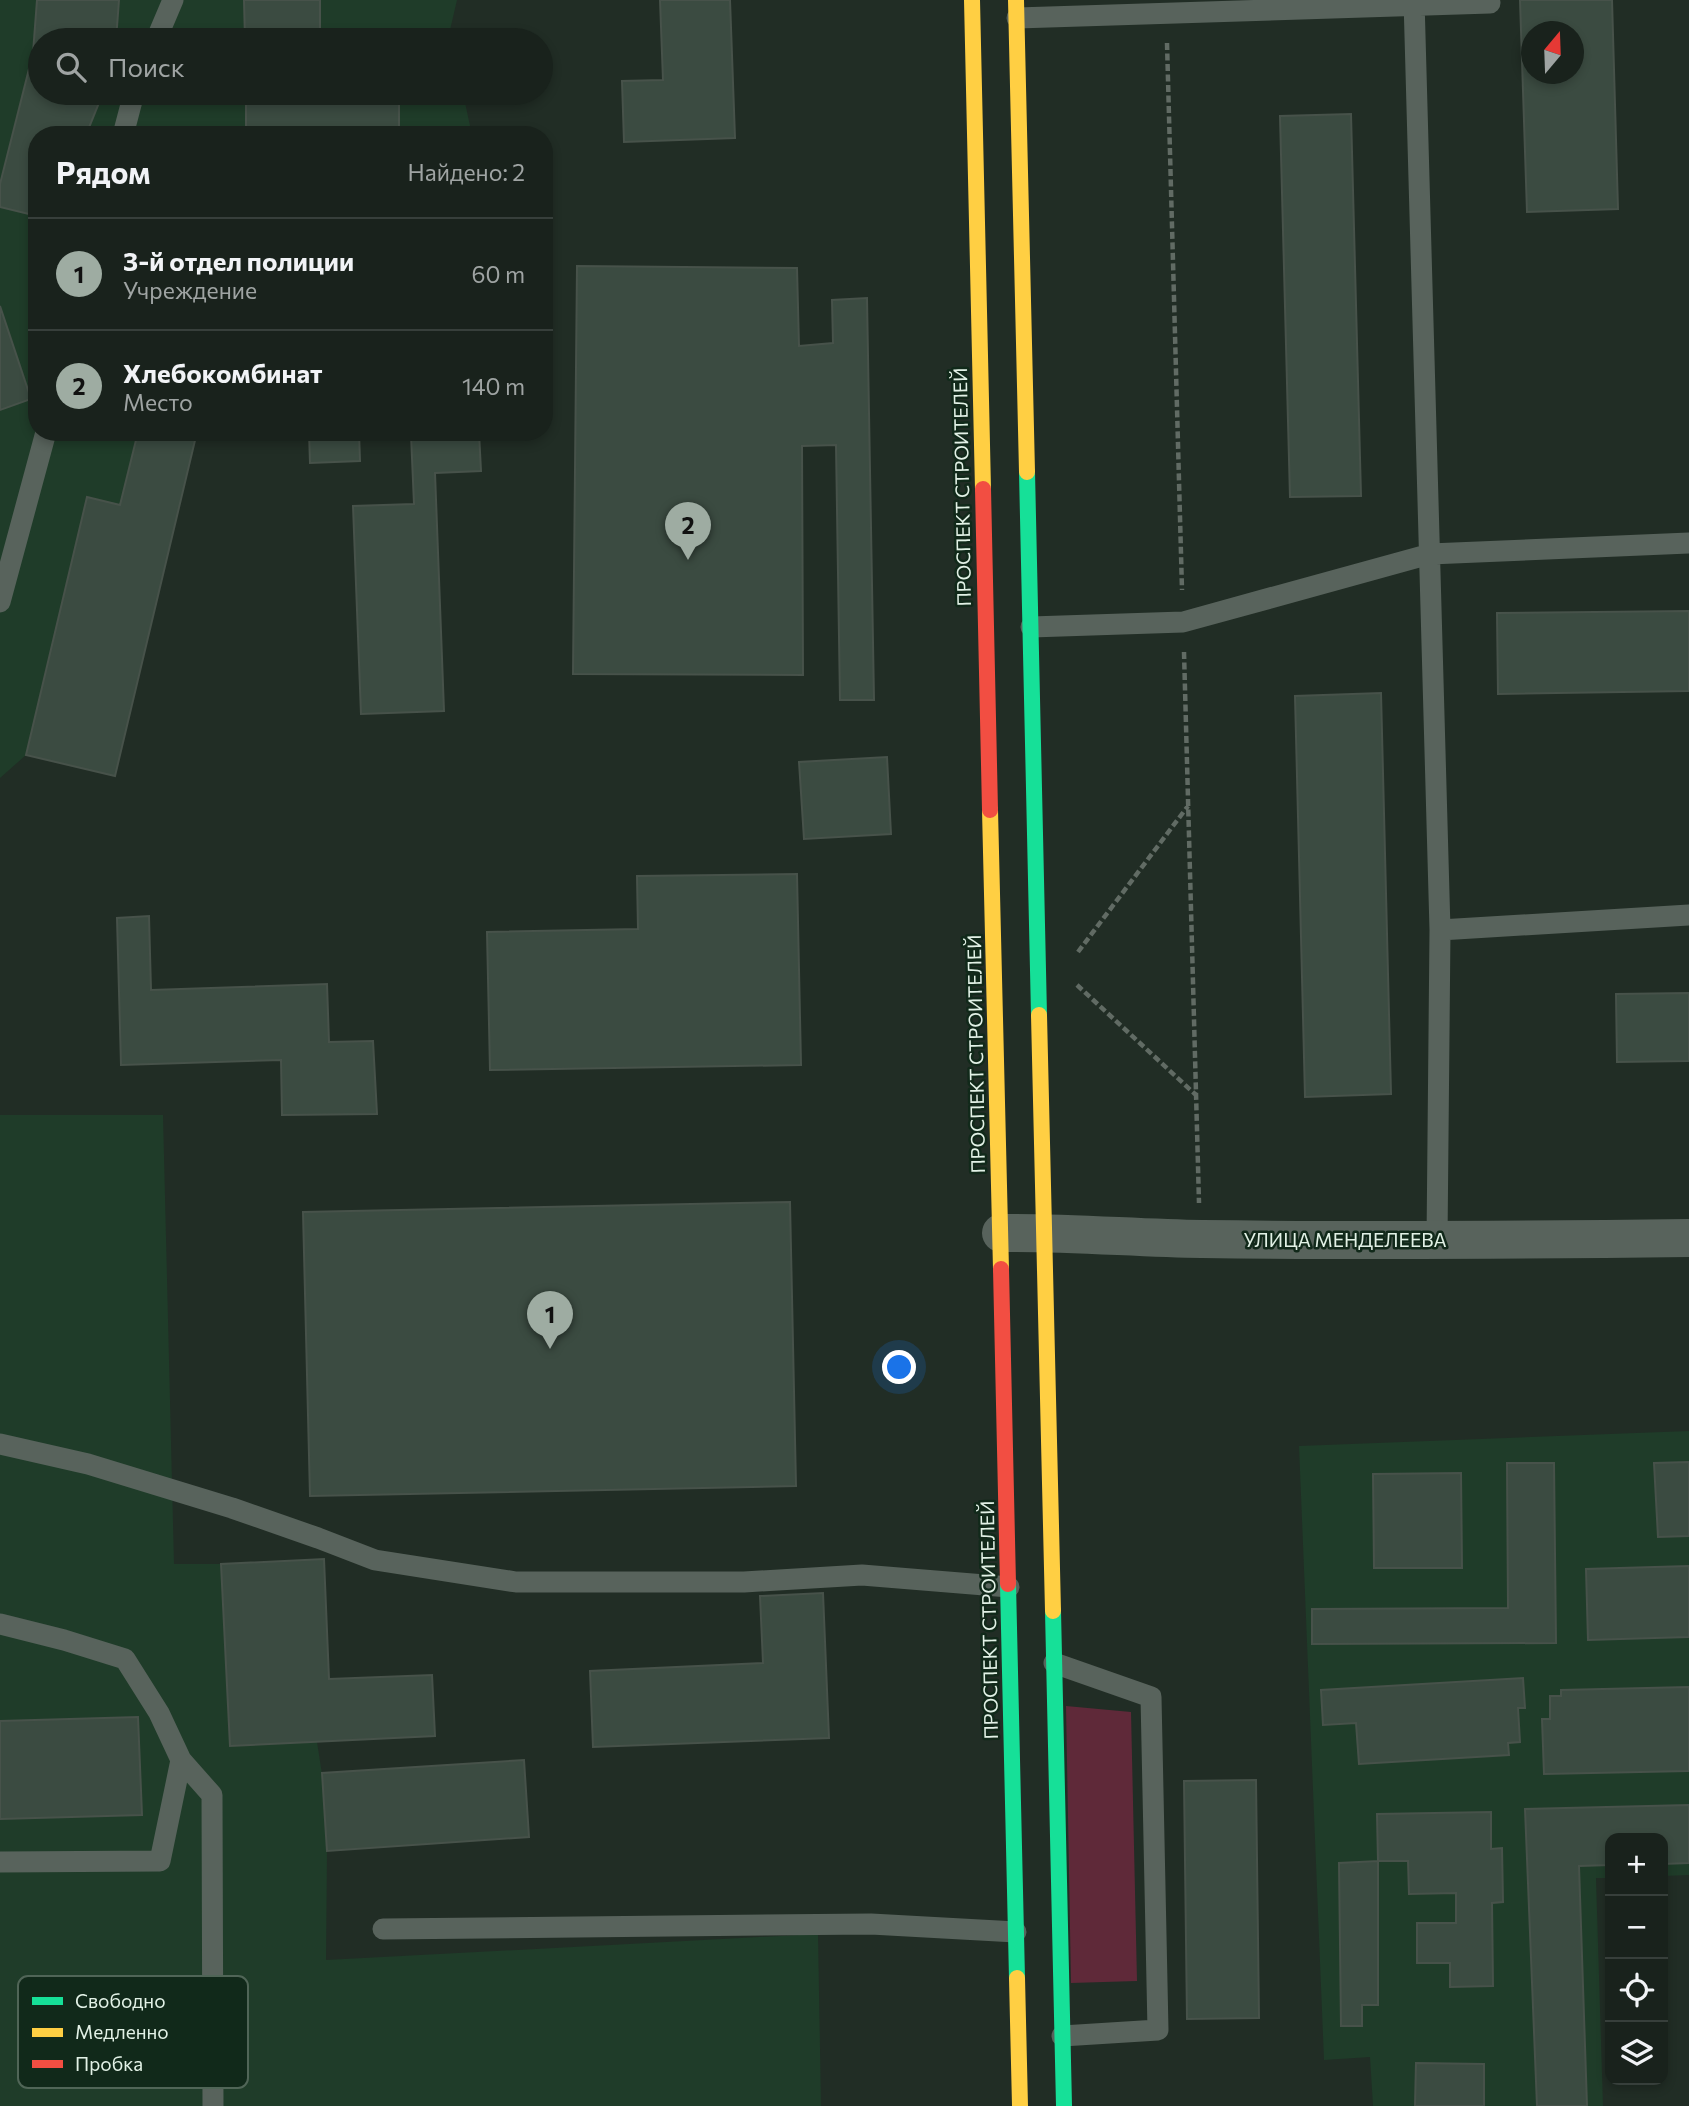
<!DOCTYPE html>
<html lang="ru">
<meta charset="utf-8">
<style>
:root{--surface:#19221c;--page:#262f29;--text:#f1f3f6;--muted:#9fa4a3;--line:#373f3b;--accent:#9eaca2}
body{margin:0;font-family:Commissioner,sans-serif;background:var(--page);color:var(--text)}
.controls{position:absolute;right:21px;bottom:21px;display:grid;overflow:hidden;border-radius:14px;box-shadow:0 4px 10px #0003}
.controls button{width:63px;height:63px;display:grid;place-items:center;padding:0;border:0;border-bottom:2px solid var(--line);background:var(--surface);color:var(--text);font:35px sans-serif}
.compass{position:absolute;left:1521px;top:21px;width:63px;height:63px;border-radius:50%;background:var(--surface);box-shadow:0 4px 10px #0003;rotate:19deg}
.you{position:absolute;left:900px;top:1368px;width:24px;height:24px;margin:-18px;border:5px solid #fff;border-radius:50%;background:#1a73e8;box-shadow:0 0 0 10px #1a73e833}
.badge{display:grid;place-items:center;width:46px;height:46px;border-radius:50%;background:var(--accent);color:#111;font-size:23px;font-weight:700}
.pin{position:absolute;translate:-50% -58px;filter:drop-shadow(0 2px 4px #0008)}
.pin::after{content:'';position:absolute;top:37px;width:24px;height:21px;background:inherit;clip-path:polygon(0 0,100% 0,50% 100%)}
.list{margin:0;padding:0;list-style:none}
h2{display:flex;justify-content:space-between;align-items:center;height:91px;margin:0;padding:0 28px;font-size:30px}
h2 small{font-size:23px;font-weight:400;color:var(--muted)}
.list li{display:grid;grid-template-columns:46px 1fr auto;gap:21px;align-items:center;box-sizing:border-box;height:112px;padding:0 28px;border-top:2px solid var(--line)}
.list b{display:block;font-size:26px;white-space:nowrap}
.list p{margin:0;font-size:23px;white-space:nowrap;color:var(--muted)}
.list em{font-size:23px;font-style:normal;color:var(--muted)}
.icon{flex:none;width:38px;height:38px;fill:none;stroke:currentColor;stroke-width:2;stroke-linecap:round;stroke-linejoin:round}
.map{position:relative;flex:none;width:1689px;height:2106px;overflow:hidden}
.search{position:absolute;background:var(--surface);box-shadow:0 4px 10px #0003;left:28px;top:28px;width:525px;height:77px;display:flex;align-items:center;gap:18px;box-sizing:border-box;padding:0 24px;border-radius:38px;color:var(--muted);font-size:26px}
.panel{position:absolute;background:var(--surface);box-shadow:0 4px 10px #0003;left:28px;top:126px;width:525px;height:315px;border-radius:28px}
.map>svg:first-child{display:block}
</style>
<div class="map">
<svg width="1689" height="2106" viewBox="0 0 1689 2106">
<rect width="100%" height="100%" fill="#212d25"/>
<path fill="#1f3c29" d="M0,0H457L450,30L452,40H40V93H463L472,135H37V432H138L120,505L87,497L26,755L0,778Z
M0,1115H163L174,1564H221L230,1745L317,1742L322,1774L327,1851L326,1960L818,1934L821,2106H0Z
M1689,1431V1875L1663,1876V1838H1610V1878H1596L1603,2106H1373L1370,2057L1324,2060L1299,1446Z"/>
<path fill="#5f2939" d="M1066,1706L1131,1712L1137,1981L1071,1983Z"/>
<path fill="#3b4b41" stroke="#47524a" stroke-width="2" fill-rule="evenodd" d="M37,0H119L116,40H40V93H103L86,135H37V216L0,207V184L33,53Z
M244,0H320V40H245Z
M660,0H730L735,138L624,142L622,81L663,80Z
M1520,0H1612L1618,209L1527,212ZM1532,32H1574V74H1532Z
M246,93H321L322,95L399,93V135H246Z
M1351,114L1361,496L1290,497L1280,116Z
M577,266L797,268L799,346L833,343L832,300L867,298L874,700H840L836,445L802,446L803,675L573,674Z
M0,306L31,399L0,410Z
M138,432H197L115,776L26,755L87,497L120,505Z
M309,432H359L360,461L310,463Z
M479,432L481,471L435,473L444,711L361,714L353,506L414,504L411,435Z
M1689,611V691L1498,694L1497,613Z
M1381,693L1391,1094L1305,1097L1295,696Z
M887,757L891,834L804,839L799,762Z
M797,874L801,1065L490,1070L487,932L638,929L637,876Z
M149,916L151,990L327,984L329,1042L373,1041L377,1114L282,1115L281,1060L121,1065L117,918Z
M1689,993V1061L1617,1062L1616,994Z
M790,1202L796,1486L310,1496L303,1212Z
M1689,1462V1536L1658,1537L1654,1463Z
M1507,1463H1554L1556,1643L1312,1644V1609L1508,1608Z
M1461,1473L1462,1568H1374L1373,1474Z
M324,1559L329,1679L432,1675L435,1736L230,1746L221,1564Z
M1689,1566V1637L1588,1640L1586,1569Z
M823,1593L829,1738L593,1747L590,1671L763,1663L760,1596Z
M1523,1678L1525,1708H1518L1520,1742L1508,1743L1509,1755L1359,1764L1356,1723L1323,1725L1321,1690Z
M1689,1687V1771L1544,1774L1542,1719H1550V1696H1561V1690Z
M138,1717L142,1815L0,1819V1721Z
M524,1760L529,1837L327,1851L322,1773Z
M1256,1780L1259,2018L1187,2019L1184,1781Z
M1689,1805V1863L1663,1864V1838H1610V1865L1579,1866L1587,2106H1537L1525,1809Z
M1491,1812V1849L1502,1848L1503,1902L1492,1903L1493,1986L1450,1987V1963H1417V1923H1456V1893L1409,1894L1408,1861H1378L1377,1814Z
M1378,1861V2005H1362V2026H1341L1339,1863Z
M1416,2063L1484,2064V2106H1415Z"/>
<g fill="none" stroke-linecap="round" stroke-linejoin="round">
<path stroke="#616b64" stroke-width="4.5" stroke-dasharray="7 3.5" stroke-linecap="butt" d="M1167,43L1182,590
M1184,652L1199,1203
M1078,952L1188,806
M1077,985L1196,1095"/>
<path stroke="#58635c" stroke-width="21" d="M1414,0L1440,930L1437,1241
M1017,18L1490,3
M156,40L173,0
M123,135L134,93
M0,602L46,432
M1031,627L1183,622L1430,554L1689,543
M1440,930L1689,915
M0,1444L88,1464L232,1508L318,1538L375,1560L516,1582H744L862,1575L1009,1587
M0,1624L64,1640L125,1659L159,1713L181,1760L212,1795L213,2106
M1054,1663L1151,1697L1158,2030L1062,2036
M0,1862L160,1861L181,1760
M383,1929L871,1924L1016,1932"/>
<path stroke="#58635c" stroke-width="38" d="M1001,1233C1068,1232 1135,1238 1202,1239C1365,1241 1527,1240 1689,1238"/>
<path stroke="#16e098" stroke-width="16" d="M1027,472L1039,1015
M1008,1584L1017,1978
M1053,1611L1064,2106"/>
<path stroke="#ffcf43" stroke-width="16" d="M972,0L983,489
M1016,0L1027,472
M990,810L1001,1269
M1039,1015L1053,1611
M1017,1978L1020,2106"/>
<path stroke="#f24e42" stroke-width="16" d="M983,489L990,810
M1001,1269L1008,1584"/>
</g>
<g text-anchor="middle" stroke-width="5" stroke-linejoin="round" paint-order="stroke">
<g font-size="19" fill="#e2f1e6" stroke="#11291a">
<text transform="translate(962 487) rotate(-91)" y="7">ПРОСПЕКТ СТРОИТЕЛЕЙ</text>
<text transform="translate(976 1054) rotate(-91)" y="7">ПРОСПЕКТ СТРОИТЕЛЕЙ</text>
<text x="1345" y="1247">УЛИЦА МЕНДЕЛЕЕВА</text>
<text transform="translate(989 1620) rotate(-91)" y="7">ПРОСПЕКТ СТРОИТЕЛЕЙ</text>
</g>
</g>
<rect x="18" y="1976" width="230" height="112" rx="10" fill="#11291a" stroke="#506557" stroke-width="2"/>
<rect x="32" y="1997" width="31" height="8" fill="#16e098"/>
<rect x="32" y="2028" width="31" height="9" fill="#ffcf43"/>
<rect x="32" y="2060" width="31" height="8" fill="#f24e42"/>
<g font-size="19" fill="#e2f1e6">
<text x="75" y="2008">Свободно</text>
<text x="75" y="2039">Медленно</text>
<text x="75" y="2071">Пробка</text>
</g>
</svg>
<div class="controls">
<button>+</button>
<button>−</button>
<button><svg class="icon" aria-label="locate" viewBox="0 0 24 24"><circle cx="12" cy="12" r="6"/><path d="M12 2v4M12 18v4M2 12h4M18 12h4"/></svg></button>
<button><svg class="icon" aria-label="layers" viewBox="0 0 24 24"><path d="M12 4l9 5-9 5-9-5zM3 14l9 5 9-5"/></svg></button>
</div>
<svg class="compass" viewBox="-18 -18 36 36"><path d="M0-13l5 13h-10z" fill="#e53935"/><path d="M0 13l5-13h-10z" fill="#9fa4a3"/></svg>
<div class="you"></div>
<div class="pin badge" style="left:550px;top:1349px">1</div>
<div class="pin badge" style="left:688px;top:560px">2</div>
<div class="search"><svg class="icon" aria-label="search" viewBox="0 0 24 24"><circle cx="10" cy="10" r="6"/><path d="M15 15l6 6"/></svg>Поиск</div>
<section class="panel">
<h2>Рядом<small>Найдено: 2</small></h2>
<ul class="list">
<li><span class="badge">1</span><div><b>3-й отдел полиции</b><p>Учреждение</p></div><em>60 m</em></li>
<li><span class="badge">2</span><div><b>Хлебокомбинат</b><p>Место</p></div><em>140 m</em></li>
</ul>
</section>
</div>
